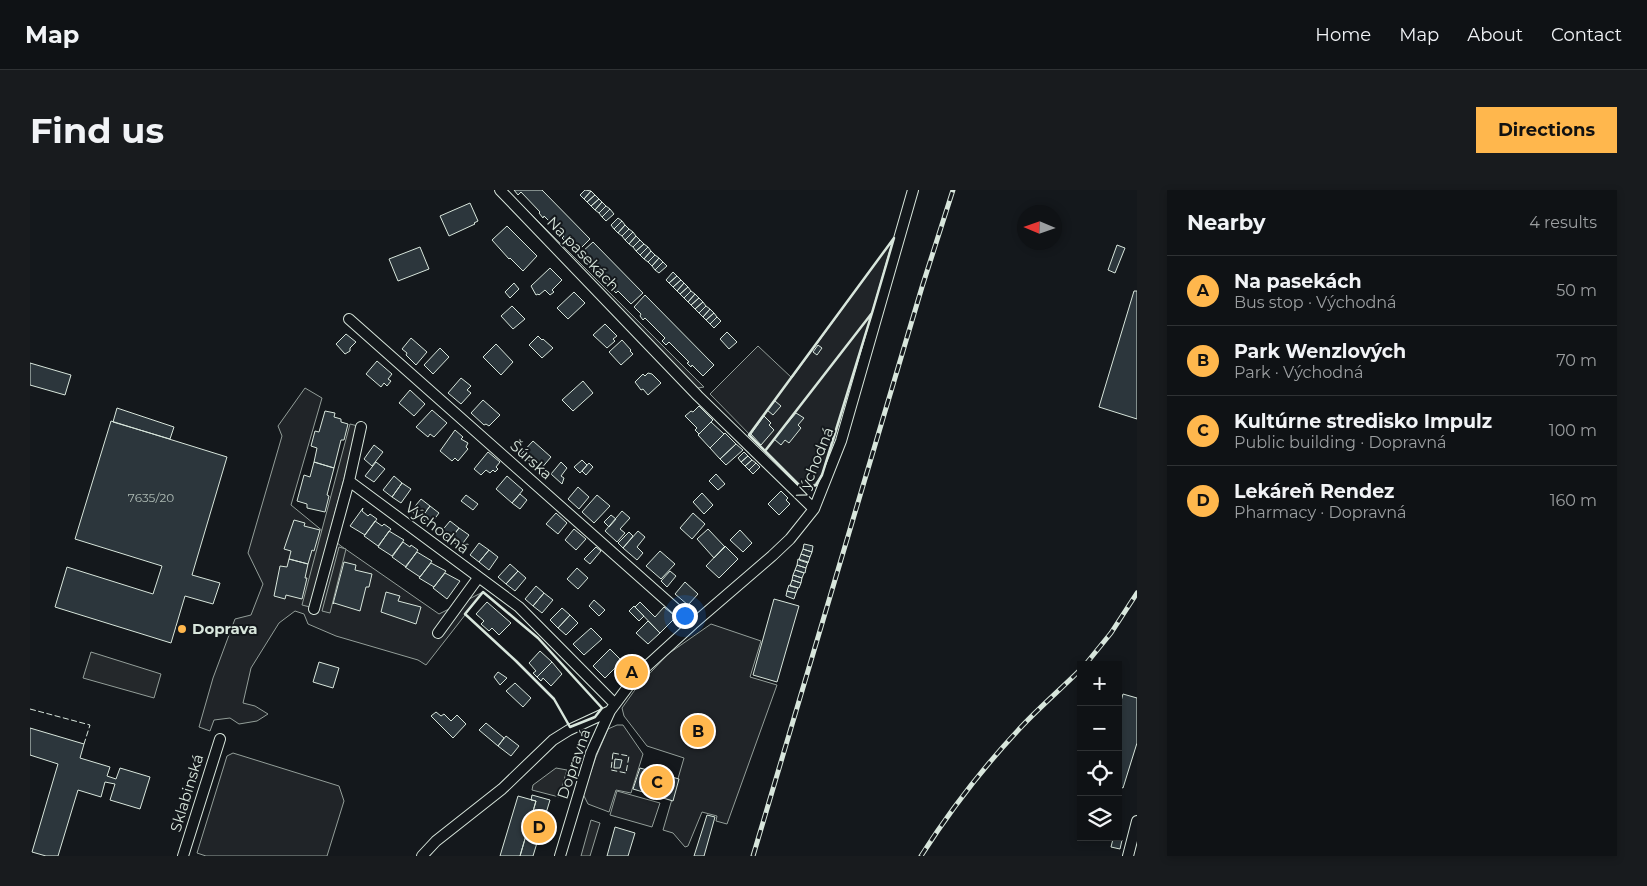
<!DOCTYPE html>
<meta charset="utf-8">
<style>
:root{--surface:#0f1215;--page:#181b1e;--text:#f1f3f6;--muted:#9b9ea0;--line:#2f3234;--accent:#ffb74d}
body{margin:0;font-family:Montserrat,sans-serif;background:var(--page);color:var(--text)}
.controls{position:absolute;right:15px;bottom:15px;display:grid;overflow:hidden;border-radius:0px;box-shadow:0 2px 8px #0003}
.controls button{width:45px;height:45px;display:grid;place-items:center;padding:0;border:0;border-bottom:1px solid var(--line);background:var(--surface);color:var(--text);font:25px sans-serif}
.compass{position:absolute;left:987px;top:15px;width:45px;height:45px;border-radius:50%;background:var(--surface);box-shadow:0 2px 8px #0003;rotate:272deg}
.you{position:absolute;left:654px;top:425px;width:18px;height:18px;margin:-12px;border:4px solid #fff;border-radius:50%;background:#1a73e8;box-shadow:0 0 0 8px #1a73e833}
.badge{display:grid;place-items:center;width:32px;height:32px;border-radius:50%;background:var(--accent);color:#111;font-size:16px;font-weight:700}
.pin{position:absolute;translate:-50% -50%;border:2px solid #fff;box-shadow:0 1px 5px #0006}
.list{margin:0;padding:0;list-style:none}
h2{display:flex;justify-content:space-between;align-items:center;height:65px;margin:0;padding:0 20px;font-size:21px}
h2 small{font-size:16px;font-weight:400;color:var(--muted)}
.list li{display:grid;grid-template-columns:32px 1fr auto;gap:15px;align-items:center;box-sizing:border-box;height:70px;padding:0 20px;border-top:1px solid var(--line)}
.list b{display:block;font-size:19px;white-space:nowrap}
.list p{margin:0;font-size:16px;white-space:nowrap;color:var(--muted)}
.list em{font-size:16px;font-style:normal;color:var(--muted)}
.icon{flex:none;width:28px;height:28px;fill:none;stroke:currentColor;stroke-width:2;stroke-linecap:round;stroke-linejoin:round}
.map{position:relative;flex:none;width:1107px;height:666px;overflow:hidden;border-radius:0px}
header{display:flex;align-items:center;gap:30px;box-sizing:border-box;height:70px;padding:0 25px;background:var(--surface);border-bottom:1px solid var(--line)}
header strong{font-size:24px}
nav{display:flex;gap:28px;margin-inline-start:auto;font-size:18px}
.intro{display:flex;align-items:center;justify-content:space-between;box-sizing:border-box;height:120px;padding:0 30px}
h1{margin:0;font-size:35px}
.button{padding:12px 22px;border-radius:0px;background:var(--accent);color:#111;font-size:18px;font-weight:700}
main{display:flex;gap:30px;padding:0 30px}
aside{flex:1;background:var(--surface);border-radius:0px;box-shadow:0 2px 8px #0003}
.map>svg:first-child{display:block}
</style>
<header>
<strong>Map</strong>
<nav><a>Home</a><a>Map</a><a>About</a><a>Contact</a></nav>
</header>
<div class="intro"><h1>Find us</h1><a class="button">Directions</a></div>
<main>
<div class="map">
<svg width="1107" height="666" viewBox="0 0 1107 666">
<rect width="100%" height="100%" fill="#14181c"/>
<path fill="#202428" stroke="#939e99" d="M864,48L801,260C796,273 793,291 779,298L770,296L680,204L728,156L762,188Z
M275,198L292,208L261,315L311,356L409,424L453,402L396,475L388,470L306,446L278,434L274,424L265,421L249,433L221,478L213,513L225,516L238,524L227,531L209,534L200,528L184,530L180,541L169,537L183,488L205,429L221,425L233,394L218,363L252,246L248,236Z
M681,434L731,451L720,487L747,495L697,634L686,631L687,626L672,622L658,656L655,657L643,643L633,640L654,568L617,556L594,526L592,518L607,497L638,464Z
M587,535H593L613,564L601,603L586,600L579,622L558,614L553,604L566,567L578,539Z
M203,563L309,596L314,611L297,666H176L167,663L197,566Z
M587,601L630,613L622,637L580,625Z"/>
<path fill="#24282b" stroke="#939e99" d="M470,0H477L674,197L668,198Z
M320,234L328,236L280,417L272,415Z
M309,357L316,359L300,423L292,421Z
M61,462L131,484L124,508L53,488Z
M526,578L537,580L529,607L502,600L503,595Z
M561,630L570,633L560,666H551Z"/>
<path fill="#2c363c" stroke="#d8e6dc" d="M484,0H512L560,49L548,61L538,50L536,52L532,48L534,46L514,26L513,28L509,23L510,22L491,2L488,5Z
M555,0L561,1L554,9L550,5Z
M561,1L565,5L557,12L554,9Z
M565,5L569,9L561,16L557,12Z
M569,9L572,12L565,20L561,16Z
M572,12L576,16L569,23L565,20Z
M440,13L448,31L444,33L445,34L419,46L410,26Z
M576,16L580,19L572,27L569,23Z
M580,19L584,24L576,31L572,27Z
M588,28L592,31L584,39L581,35Z
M592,31L595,35L588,43L584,39Z
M595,35L599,39L592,46L588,43Z
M477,36L507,66L493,81L480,68L479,69L462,50Z
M599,39L603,42L595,50L592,46Z
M603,42L606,46L599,54L595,50Z
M606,46L610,50L603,57L599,54Z
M610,50L614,54L606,61L603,57Z
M563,52L613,103L601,114L588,101L586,103L582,99L584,97L566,78L563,81L559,77L562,74L551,63Z
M614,54L618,57L610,65L606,61Z
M1087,55L1095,58L1085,83L1078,80Z
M390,57L399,79L368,91L359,69Z
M618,57L621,61L614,69L610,65Z
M621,61L625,65L618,72L614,69Z
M625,65L629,68L622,76L618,72Z
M629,68L633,72L625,80L622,76Z
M633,72L637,76L629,83L625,80Z
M520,78L532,90L522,100L524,102L520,105L515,100L509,105L508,104L506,105L501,96Z
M643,82L647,86L639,93L636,90Z
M647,86L651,90L643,97L639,93Z
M651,90L654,93L647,101L643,97Z
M484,93L489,99L480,108L475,102Z
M654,93L658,97L650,104L647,101Z
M658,97L661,101L654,108L650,104Z
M661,101L665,104L658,112L654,108Z
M1104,101H1107V229L1069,217Z
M544,102L555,113L538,129L527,118Z
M665,104L669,108L661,115L658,112Z
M615,105L684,175L673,186L662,175L661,177L657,173L659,172L639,152L636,155L632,151L635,148L615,128L613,130L610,126L611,124L604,117Z
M669,108L673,112L665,119L661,115Z
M673,112L676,116L669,123L665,119Z
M482,116L495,129L483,139L471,126Z
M676,116L680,119L673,127L669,123Z
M680,119L684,123L676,130L673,127Z
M684,123L687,127L680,134L676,130Z
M687,127L691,131L684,138L680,134Z
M575,134L587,146L583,149L585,151L577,158L563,145Z
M697,142L707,152L699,159L690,149Z
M316,144L326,152L320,158V161L315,164L306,154Z
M508,146L512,150L513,149L523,158L512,168L499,155Z
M381,148L397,162L386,175L376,165L377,163L372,159Z
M592,150L601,160L600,161L603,164L591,175L579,162Z
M466,154L483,172L471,185L453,167Z
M788,155L792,158L787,165L783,162Z
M410,158L419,167L403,184L394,175Z
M347,171L362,184L358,189L361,191L357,196L354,193L351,197L336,184Z
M0,173L41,185L35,205L0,195Z
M618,183L622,184L631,193L618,205L613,199L611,200L605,192L613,184L615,186Z
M431,188L441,196L437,200L441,203L431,214L418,203Z
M553,191L563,203L543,221L532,210Z
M380,200L395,214L384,226L369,213Z
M453,210L470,225L459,236L456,234L454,235L441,223Z
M745,211L751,216L743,225L737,220Z
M669,216L683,230L669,244L665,240L667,238L655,226L661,221L663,222Z
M87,218L144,237L140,249L83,232Z
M402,220L417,233L404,247L400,244L398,247L386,237Z
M295,221L305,223L304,227L311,229V232L318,234L314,250H311L304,278L284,272L287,258L281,256L285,241L289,242Z
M766,223L774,228L768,235L771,238L759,253L755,250L751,255L744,249Z
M734,226L741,233L739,235L744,240L731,255L721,244Z
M81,231L197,267L162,385L190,393L183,414L155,406L141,453L25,417L37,377L123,404L132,376L45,349Z
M681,232L694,244L680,258L668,245Z
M425,240L433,247L431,249L438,253L436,257L438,259L428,271L425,268L422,271L410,261Z
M695,243L706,254L690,269L680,258Z
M503,251L521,267L510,280L491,264Z
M706,254L713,260L696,275L690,269Z
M344,255L353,262L342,276L334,269Z
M458,262L470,272L466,277L468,279L465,282L463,280L460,283L456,280L451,285L444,279Z
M714,262L718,266L711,272L708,268Z
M718,266L722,270L715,276L711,272Z
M552,270L557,275L550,283L544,277Z
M722,270L726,273L719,280L715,276Z
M284,272L304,278L297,305L299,306L295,322L277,318V314L267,311L274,285L280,287Z
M346,272L355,279L344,292L335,286Z
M531,272L537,278L531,286L534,288L532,294L521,284Z
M559,273L563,277L556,285L552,281Z
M726,273L730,277L723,284L719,280Z
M686,284L695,294L688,300L679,291Z
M364,286L372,293L362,307L353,300Z
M477,286L493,300L482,313L466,299Z
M372,293L381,299L371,313L362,307Z
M548,297L559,307L549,319L538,309Z
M751,301L758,308L756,310L760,314L749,325L738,314Z
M672,303L683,315L674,324L663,312Z
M490,304L497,310L490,319L482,313Z
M436,305L448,314L443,320L431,311Z
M567,305L580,316L564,333L552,322Z
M391,309L400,316L391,328L381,321Z
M400,316L409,323L400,335L391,328Z
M333,318L332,321L338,326L340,324L347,329L335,345L320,336Z
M592,321L600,328L590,339L595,343L587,352L575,341Z
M526,323L537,333L528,344L516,334Z
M663,323L675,334L662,349L650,338Z
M581,325L586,329L579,337L574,332Z
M264,330L275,333L274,336L290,340L284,361L282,360L278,374L259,369L261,361L254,359Z
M345,331L352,336L354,334L361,339L348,356L334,346Z
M420,331L429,338L420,350L410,343Z
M429,338L439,345L430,357L420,350Z
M544,339L556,349L546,360L535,350Z
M678,339L695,357L684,368L667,349Z
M710,340L722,353L713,362L700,350Z
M359,341L374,350L362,366L348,357Z
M608,341L615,347L607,357L613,363L607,370L593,358Z
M599,342L603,346L593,358L588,353Z
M373,352L380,357L381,355L388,360L376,377L362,367Z
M449,353L459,360L449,372L440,365Z
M774,354L783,356L782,362L773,359Z
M695,356L708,369L689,388L676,376Z
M566,357L571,361L560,374L554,369Z
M773,359L782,362L780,367L771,364Z
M459,360L468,367L459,380L449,372Z
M630,361L645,374L631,389L616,376Z
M387,362L402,371L390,387L375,377Z
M771,364L780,367L778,373L769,370Z
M259,369L278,374L275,388H277L272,409L256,405L255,409L244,406L250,376L257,377Z
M768,369L778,372L776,378L767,375Z
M314,372L326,375L325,380L342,384L339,397H336L330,421L304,413L303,414Z
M401,373L416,381L404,397L389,388Z
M480,374L488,381L476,394L468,387Z
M767,375L776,378L775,383L765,380Z
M547,378L558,388L548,399L537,389Z
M765,380L774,383L772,388L763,385Z
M488,381L496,388L485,401L476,394Z
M640,381L646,386L637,397L631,391Z
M415,383L430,391L417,409L403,398Z
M763,385L772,388L771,393L762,390Z
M762,390L771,393L769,398L760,396Z
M655,392L668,404L658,415L645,404Z
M759,395L768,398L766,403L757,401Z
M506,396L514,403L503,416L495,409Z
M757,401L766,403L764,409L756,406Z
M356,402L370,406L368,411L391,417L386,434L351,422Z
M514,403L523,410L512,423L503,416Z
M744,409L769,416L747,492L723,485Z
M564,410L575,420L569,426L559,416Z
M457,412L481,433L469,445L462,438L459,441L451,434L454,431L446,424Z
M610,412L625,427L634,417L646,427L630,443L605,417Z
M604,416L614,426L609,431L599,421Z
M532,418L540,425L528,438L520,430Z
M540,425L548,433L536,445L528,438Z
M618,431L630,443L618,454L606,443Z
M561,438L572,449L554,465L543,454Z
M580,459L592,471L575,488L563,476Z
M510,461L522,472L507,487L503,483L506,481L499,473Z
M289,472L309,478L303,498L283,492Z
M522,472L532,484L521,496L513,488L511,491L507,487Z
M468,482L477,488L470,495L464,487Z
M485,493L501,508L493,517L476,501Z
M1093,504L1107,508V553L1093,598L1088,596V522Z
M406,522L411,526L414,524L421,531L427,525L436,534L423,548L401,526Z
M456,533L474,548L468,556L449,540Z
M0,538L54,554L50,568L80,577L77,586L86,589L90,578L120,587L110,619L80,610L85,594L75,592L71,607L48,600L28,666H16L2,662L28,574L0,565Z
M476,546L489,556L481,566L468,556Z
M585,569L592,570L590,578H584Z
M610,578L649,589L643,611L603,599Z
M502,605L520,610L503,666H490L506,611L501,610Z
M488,606L506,611L490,666H470Z
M677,625L685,627L674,666H664Z
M585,637L605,643L598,666H577Z
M1083,649L1092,650L1090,659L1081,657Z"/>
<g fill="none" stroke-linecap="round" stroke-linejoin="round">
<defs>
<path id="street" d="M470,0L668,206L784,319
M319,129L663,434
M319,291L489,417L585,514
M284,419L319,291L331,237
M408,443L448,388
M153,666L190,549
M392,666L406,651L472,599L523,550L539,540L580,521L606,486L663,434L742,366L760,349L784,319L811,251L883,0
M530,666L561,563L580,521
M1098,666L1107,631"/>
</defs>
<use href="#street" stroke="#d8e6dc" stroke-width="12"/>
<use href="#street" stroke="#14181c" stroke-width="10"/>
<defs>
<path id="rail" d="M1055,475L1081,443L1107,403
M723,666L892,97L923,0
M891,666C921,619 955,575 993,535C1011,516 1032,498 1051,479"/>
</defs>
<use href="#rail" stroke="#d8e6dc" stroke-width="5"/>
<use href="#rail" stroke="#14181c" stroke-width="3" stroke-dasharray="9" stroke-linecap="butt"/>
<path stroke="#d8e6dc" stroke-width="1" stroke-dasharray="6 2.5" stroke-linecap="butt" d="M0,519L60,535L54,554
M583,563L599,566L596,583L581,580Z"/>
<path stroke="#d8e6dc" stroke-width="2.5" d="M864,48L842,123L735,261L719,245Z
M842,123L792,285L786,295L779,298L770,296L735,261Z
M453,402L508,448L572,518L565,527L540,537L524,509L486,471L435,424Z"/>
</g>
<circle fill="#ffb74d" stroke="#14181c" stroke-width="2" cx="152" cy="439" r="5"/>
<g text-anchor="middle" stroke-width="4" stroke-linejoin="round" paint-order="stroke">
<g font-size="12" fill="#adbab4">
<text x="121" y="312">7635/20</text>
</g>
<g font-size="15" fill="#d8e6dc" stroke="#14181c">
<text transform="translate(553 64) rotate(46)" y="5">Na pasekách</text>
<text transform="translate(501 270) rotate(42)" y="5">Šúrska</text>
<text transform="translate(785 273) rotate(-68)" y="5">Východná</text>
<text transform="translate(407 338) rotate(37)" y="5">Východná</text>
<text transform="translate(544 574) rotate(-71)" y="5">Dopravná</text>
<text transform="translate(157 603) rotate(-73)" y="5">Sklabinská</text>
</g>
<g font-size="15" font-weight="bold" fill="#d8e6dc" stroke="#14181c" text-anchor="start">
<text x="162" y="444">Doprava</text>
</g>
</g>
</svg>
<div class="controls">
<button>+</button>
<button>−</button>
<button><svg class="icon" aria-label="locate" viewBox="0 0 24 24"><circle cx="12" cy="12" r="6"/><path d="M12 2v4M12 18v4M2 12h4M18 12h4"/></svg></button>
<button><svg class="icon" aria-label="layers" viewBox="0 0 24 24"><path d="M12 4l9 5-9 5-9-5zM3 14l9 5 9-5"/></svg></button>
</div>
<svg class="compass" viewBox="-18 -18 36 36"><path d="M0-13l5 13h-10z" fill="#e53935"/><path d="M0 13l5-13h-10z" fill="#9b9ea0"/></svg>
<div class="you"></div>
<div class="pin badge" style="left:602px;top:482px">A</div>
<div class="pin badge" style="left:668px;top:541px">B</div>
<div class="pin badge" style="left:627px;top:592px">C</div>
<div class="pin badge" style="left:509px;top:637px">D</div>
</div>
<aside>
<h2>Nearby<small>4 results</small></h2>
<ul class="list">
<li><span class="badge">A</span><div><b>Na pasekách</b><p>Bus stop · Východná</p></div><em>50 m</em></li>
<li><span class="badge">B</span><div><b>Park Wenzlových</b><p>Park · Východná</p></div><em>70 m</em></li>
<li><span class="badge">C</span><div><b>Kultúrne stredisko Impulz</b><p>Public building · Dopravná</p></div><em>100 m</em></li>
<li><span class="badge">D</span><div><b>Lekáreň Rendez</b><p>Pharmacy · Dopravná</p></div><em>160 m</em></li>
</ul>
</aside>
</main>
